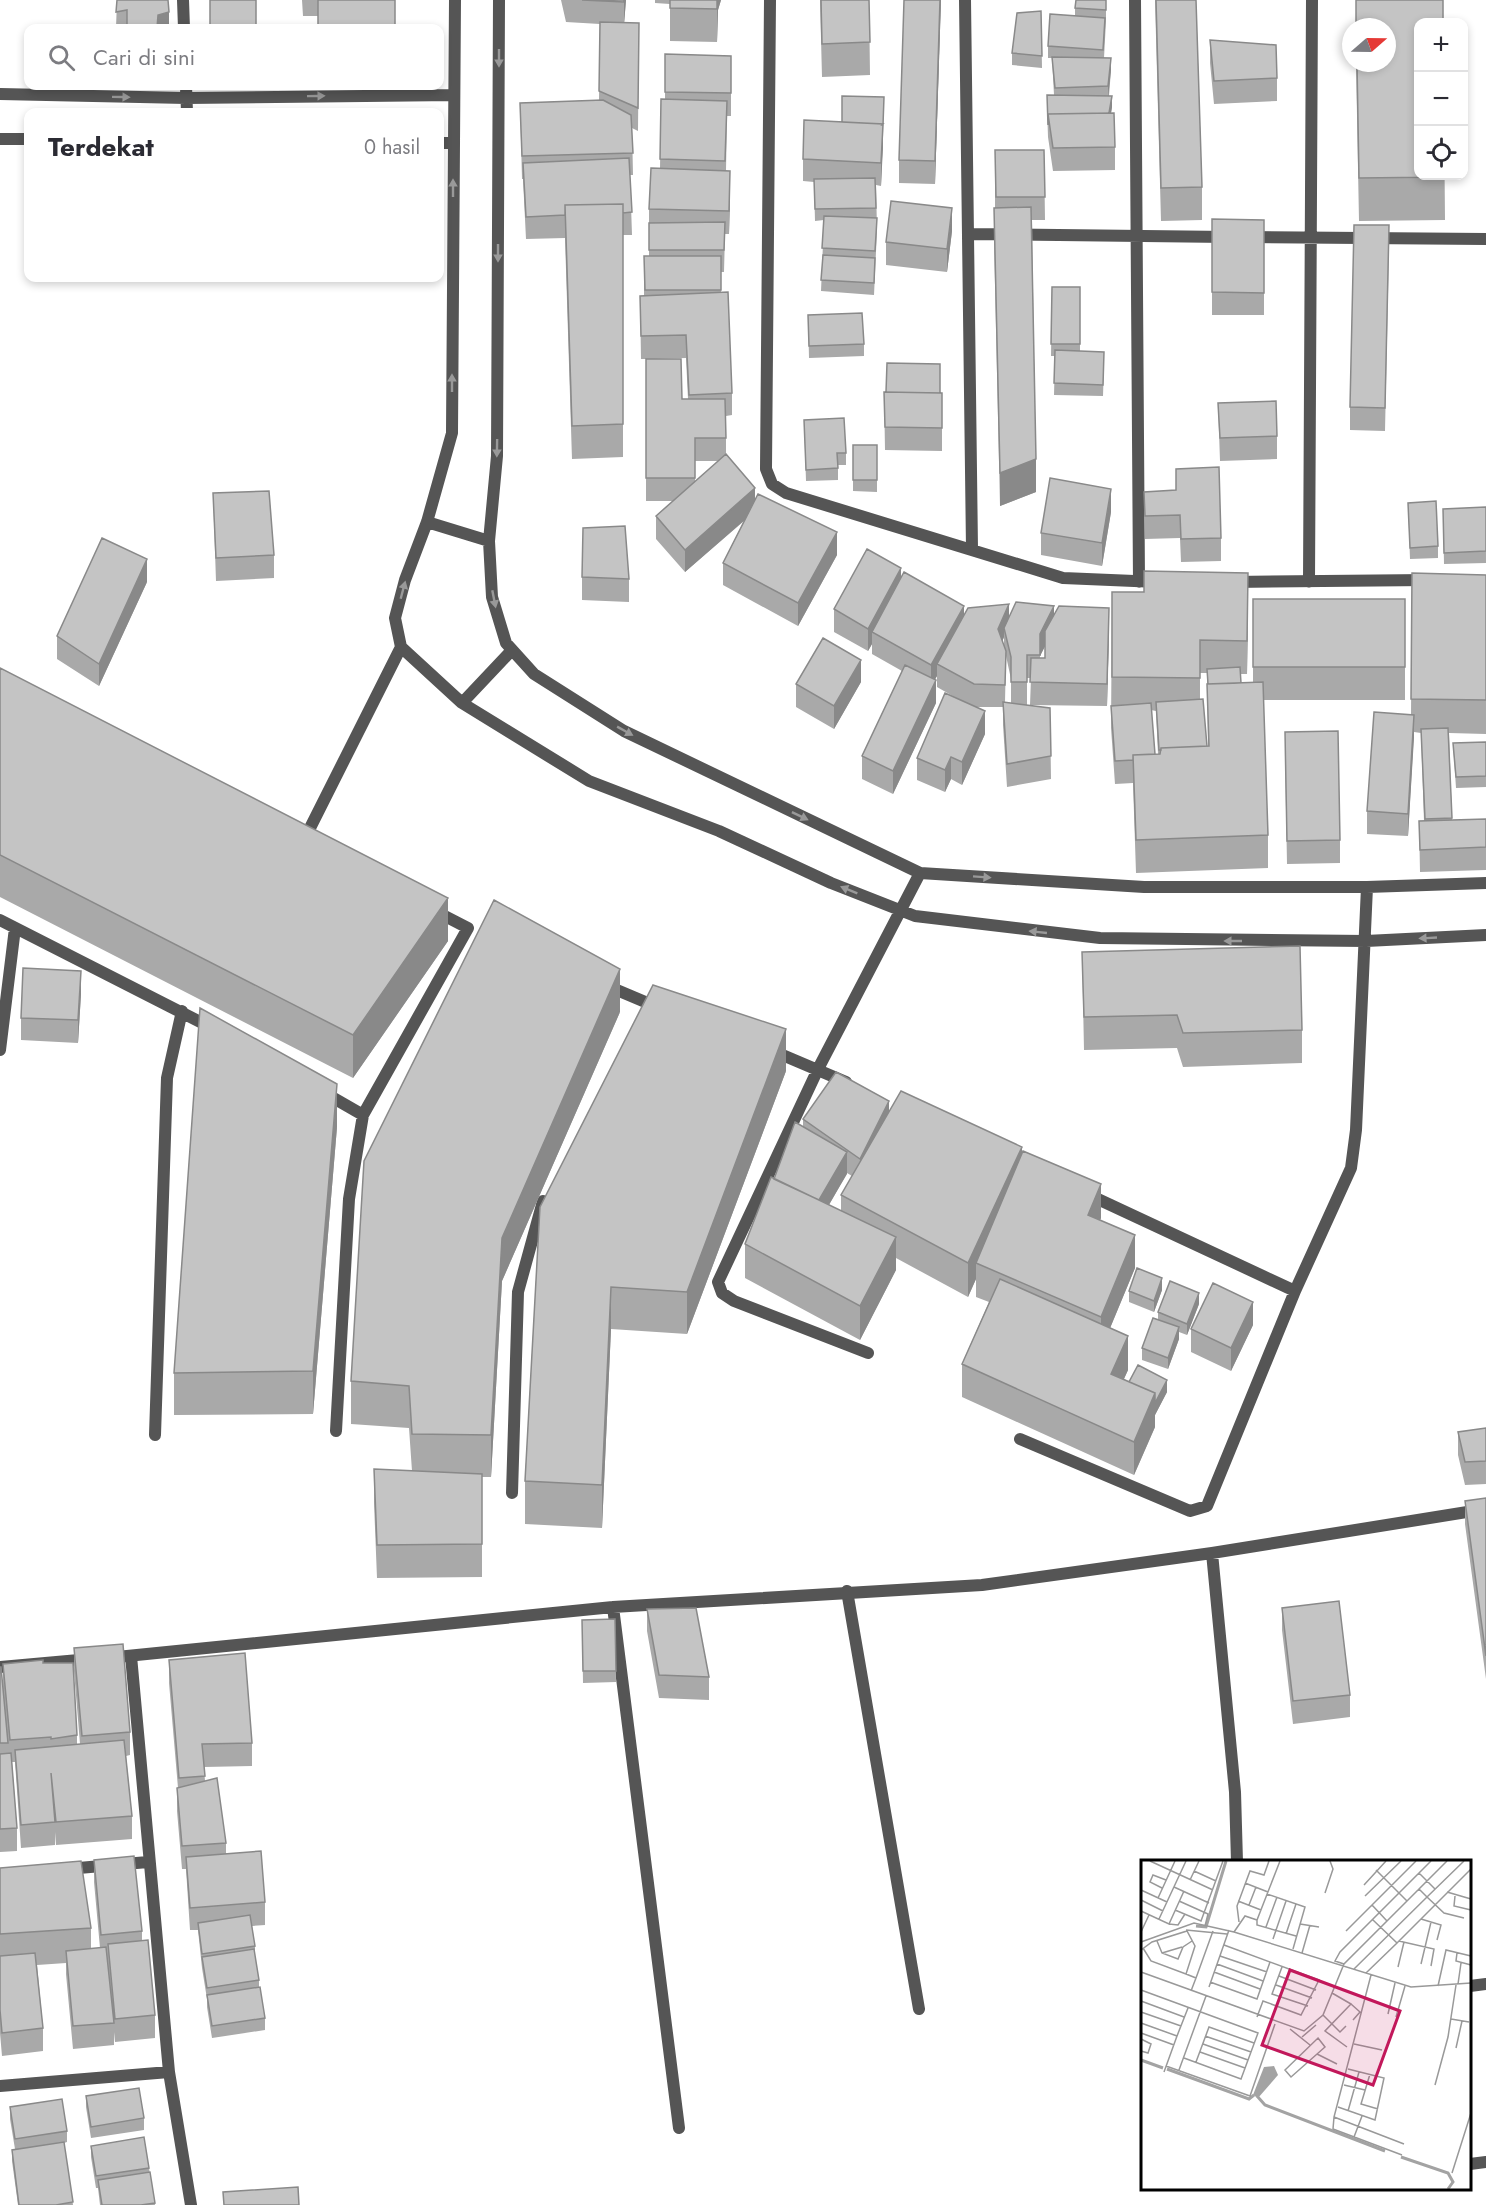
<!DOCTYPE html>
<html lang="id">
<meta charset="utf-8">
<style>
:root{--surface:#fff;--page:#f7f7f7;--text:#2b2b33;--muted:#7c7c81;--line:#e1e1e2}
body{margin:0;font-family:Jost,sans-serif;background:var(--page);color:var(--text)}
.controls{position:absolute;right:18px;top:18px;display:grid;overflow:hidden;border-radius:12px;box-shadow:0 3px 9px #0003}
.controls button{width:54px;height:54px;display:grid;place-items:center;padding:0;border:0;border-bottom:2px solid var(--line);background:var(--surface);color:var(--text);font:30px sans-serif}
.compass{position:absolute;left:1342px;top:18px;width:54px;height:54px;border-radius:50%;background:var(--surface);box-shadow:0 3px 9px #0003;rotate:70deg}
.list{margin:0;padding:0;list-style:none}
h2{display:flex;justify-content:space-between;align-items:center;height:78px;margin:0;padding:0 24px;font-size:26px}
h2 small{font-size:20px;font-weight:400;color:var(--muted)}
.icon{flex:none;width:33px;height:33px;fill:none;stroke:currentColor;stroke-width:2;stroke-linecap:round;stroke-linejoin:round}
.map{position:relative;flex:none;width:1486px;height:2205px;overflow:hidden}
.search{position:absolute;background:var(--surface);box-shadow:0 3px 9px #0003;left:24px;top:24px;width:420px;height:66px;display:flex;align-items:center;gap:15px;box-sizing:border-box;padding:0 21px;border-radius:12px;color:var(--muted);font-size:22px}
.panel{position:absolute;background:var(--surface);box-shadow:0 3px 9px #0003;left:24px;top:108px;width:420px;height:174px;border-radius:12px}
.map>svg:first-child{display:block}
</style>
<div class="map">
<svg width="1486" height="2205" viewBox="0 0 1486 2205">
<rect width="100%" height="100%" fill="#fff"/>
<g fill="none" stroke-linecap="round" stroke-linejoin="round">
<path stroke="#555" stroke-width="12" d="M847,1591L919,2009"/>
<path stroke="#555" stroke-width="12" d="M183,0L184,28
M499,0L497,456L489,541L492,597L506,643L534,674L624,731L920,873L1144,887H1367L1486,883
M770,0L766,469L772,484L786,493L1063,578L1158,582
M965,0L972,549
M1135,0L1139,582
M186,86L187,112
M0,94L186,98L454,95
M0,139H28
M440,143H453
M968,234L1228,237
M1248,237L1486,239
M427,522L489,541
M1233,582L1428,580
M1309,582L1312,0
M401,647L462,703L589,781L719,831L831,883L915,916L1100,938L1366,941L1486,935
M462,703L512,650
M304,840L401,647L395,618L405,580L427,522L452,433L455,0
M0,920L212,1028
M605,985L650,1004
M0,1050L15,928
M773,1051L846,1082
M323,1092L363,1115L468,928L435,911
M1087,1194L1295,1291L1351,1168L1356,1130L1367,887
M868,1353L734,1301L722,1293L718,1282L818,1069L920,873
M336,1431L349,1199L363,1115
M155,1435L167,1078L182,1011
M1020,1439L1190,1511L1207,1506L1295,1291
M512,1493L518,1292L543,1201
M1212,1553L1235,1792L1237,1862
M613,1607L679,2128
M131,1656L169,2072L191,2205
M107,1658L613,1607L982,1585L1212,1553L1486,1509
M0,1667L90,1659
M67,1869L148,1862
M1470,1986L1486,1984
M0,2086L169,2072
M1470,2164L1486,2162"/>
</g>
<path fill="#a9a9a9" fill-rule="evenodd" d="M117,0L169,28H116Z
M210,0H256V28H210Z
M302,0H395V28H318V16H303Z
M561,0H626L624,23H639L638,131L632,128L633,175H630L632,235H623V457L572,459L565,238L526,239L523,179H522L520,103L599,100L600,24L566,22Z
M655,0H721L718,10L717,42L670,41V4L655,3Z
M820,0H869L870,75L822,77Z
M941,0L935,184L899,183V160Z
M1106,0V21L1104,58L1111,70L1109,96L1112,107L1111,113L1115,147V170L1053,171L1048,137L1047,107L1054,95L1052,58H1048V46L1075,16V8Z
M1155,0H1196L1202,187V220L1161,221Z
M1356,0H1443L1445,220L1359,221L1356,63H1387V27H1356Z
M1041,11L1042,68L1012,65V53Z
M1210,40L1277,78V101L1214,104L1210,63Z
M665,54L731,56V116H727L726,170L730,193L729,234H725L724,272H721V292L732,393V415L726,416V454L755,499L837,555L798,626L723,585V563L744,521L685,572L656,539V516L673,501H646V359H641L640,296H644V256H649V209L660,169L661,99H665ZM686,358L688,399H682L654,359ZM695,461H719L695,482Z
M884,97L883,137L881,186L876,185L877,230L874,295L821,291L824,220L815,221L814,182L803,181V159L842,122Z
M995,150H1044L1045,220H1032L1036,492L1000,506L994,241V208H995Z
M1212,219L1264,220V315H1212Z
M952,231L947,272L886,265V242Z
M1389,248L1385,431L1350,430V407Z
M150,278H208V280Z
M1052,287H1080V351L1104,364L1103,396L1054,395L1055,356H1051Z
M808,315L864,344V356L809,358Z
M884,392L942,393V451L885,450Z
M1218,403L1277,436V459L1220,461Z
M804,420L846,453V465H838V480L806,481Z
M853,445H877V492L853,491Z
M1176,469L1221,538V561L1181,562L1180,538L1145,539L1144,492L1176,490Z
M213,493L274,555V578L216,581Z
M1408,503L1438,546V558L1410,559Z
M1486,507V563L1444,564L1443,509Z
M1111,512L1102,566L1041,555V533Z
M1412,573L1486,575V734L1449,733L1452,820L1486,819V870L1420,872L1419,821H1424L1421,733L1414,732L1408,836L1367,834V811L1411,715Z
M582,577L629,579V602L582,600Z
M901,577L964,616L1009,618L1054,615L1109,630L1107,706L1030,705L1031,678H1027V705L1050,708L1051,779L1007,787L1003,725V707H977L985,734L962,785L951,779L945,792L917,780V758L958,699L937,687V676L935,679L936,703L893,794L862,779V756L902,671L872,654V644L868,651L834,632V609ZM1004,637V648L1002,642ZM1045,646V658H1040V656ZM1006,656L1011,679V703L1005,702Z
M147,582L99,686L57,659V636Z
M1112,592L1248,606L1247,674H1240L1241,683L1253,682V599H1405V700H1263L1268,835V868L1136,873L1133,783L1115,784L1111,728ZM1200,673H1207L1208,746H1207L1200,699ZM1151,710L1156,711L1158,754H1155Z
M0,668L448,941L353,1078L0,897Z
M861,682L834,729L796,707V684Z
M1486,742V787L1456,788L1453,743Z
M1285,755L1340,840V863L1287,864Z
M1082,952L1302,1030V1063L1183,1067L1177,1048L1084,1050Z
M81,994L78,1043L21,1040V1018Z
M620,1012L502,1281L491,1477H482V1577L377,1578L374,1503V1469L412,1471L409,1428L351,1424V1381Z
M786,1071L687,1334L611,1329L602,1528L525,1524V1481L540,1207Z
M889,1111L1022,1154L1101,1218L1100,1220L1135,1268L1110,1328L1128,1370L1124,1379L1129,1382L1167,1392L1155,1415V1427L1134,1475L962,1397V1364L989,1302L976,1297V1279L968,1297L896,1258V1270L860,1340L745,1278V1244L774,1179L803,1126V1119ZM847,1173L852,1176L841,1195V1211L829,1205Z
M337,1127L313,1414L174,1415V1373Z
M1162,1290L1154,1312L1129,1302V1291Z
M1199,1304L1187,1335L1179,1332V1339L1168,1369L1142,1360V1348L1158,1320V1312Z
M1253,1325L1231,1371L1191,1352V1329Z
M1486,1428V1484L1465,1485L1458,1455V1432Z
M1486,1498V1679L1465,1524V1501Z
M1282,1608L1350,1695V1717L1293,1724L1282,1630Z
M647,1609L709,1677V1700L659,1698L647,1631Z
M615,1619L616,1682L583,1683L582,1620Z
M74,1648L130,1732V1755L126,1756L132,1816V1839L56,1845L55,1832V1845L21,1848L15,1762H12L17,1828V1851L0,1852V1667L3,1687V1664L43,1663L77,1735V1744H80L74,1671Z
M169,1660L252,1743V1766L204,1767L205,1781L226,1843V1854L265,1902V1925L252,1926L255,1946V1957L259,1980V1987L265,2018V2030L212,2038L207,2007V1999L202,1968L198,1930H190L186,1869H182L177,1811V1788H178L169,1683Z
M94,1860L142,1931V1940L155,2015V2038L115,2042L114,2032V2045L73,2049L66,1974V1963L37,1965L43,2028V2051L2,2056L0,2033V1868L91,1928V1948H100L94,1882Z
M86,2096L144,2118V2130L91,2138L86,2107Z
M10,2107L67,2131V2142L64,2143L73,2205H18L12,2161V2150L15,2149L10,2119Z
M91,2146L149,2168L155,2205H100L98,2188H96L91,2157Z"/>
<path fill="#898989" d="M624,0H626L624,25Z
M717,0H721L718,10L717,42Z
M940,0H941L935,184V161Z
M169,12V28H157L158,15Z
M1111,58V70L1108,98V86Z
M1112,96V107L1108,131V120Z
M883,124V147L881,186V163Z
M730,171V193L729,234V211Z
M952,208V231L947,272V249Z
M1036,459V492L1000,506V473Z
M755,488V511L685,572V550Z
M1111,489V512L1102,566V543Z
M837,532V555L798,626V603Z
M147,559V582L99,686V664Z
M901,568V591L872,632V644L868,651V629Z
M1248,573V606L1247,674V641Z
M1009,604V626L1004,628V637L998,652V629Z
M964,606V628L937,664V676L931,687V665Z
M1054,606V629L1040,656V634Z
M1109,608V630L1107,706V684Z
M861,660V682L834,729V706Z
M936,680V703L893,794V771Z
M985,711V734L962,785V762Z
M1414,715V738L1408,836V814Z
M951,757V779L945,792V770Z
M448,898V941L353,1078V1035Z
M620,969V1012L502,1281L491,1477V1435L502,1238Z
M81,971V994L78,1043V1020Z
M786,1029V1071L687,1334V1292Z
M337,1084V1127L313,1414V1371Z
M889,1101V1124L860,1182V1159Z
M1022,1147V1180L976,1263V1279L968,1297V1263Z
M847,1152V1174L817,1225V1203Z
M1101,1184V1218L1088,1248V1215Z
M1135,1235V1268L1101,1350V1317Z
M896,1237V1270L860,1340V1306Z
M1162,1278V1290L1154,1312V1301Z
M611,1287V1329L602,1528V1485Z
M1199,1293V1304L1187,1335V1324Z
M1253,1302V1325L1231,1371V1348Z
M1179,1327V1339L1168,1369V1358Z
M1128,1336V1370L1111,1407V1374Z
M1167,1380V1392L1155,1415V1427L1134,1475V1442L1155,1393Z"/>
<path fill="#c4c4c4" stroke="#898989" stroke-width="1.5" d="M117,0H168L169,12L158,15L157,28H127V10L116,12Z
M210,0H256V26H210Z
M318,0H395V28H318Z
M582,0H624V2Z
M670,0H717V9L670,8Z
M821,0H869L870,42L822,44Z
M904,0H940L935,161L899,160Z
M1076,0H1106V10L1075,8Z
M1156,0H1196L1202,187L1161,188Z
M1356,0H1443V22H1419V176H1445V177L1359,178L1357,63H1387V27H1356Z
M1041,11L1042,56L1012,53L1017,13Z
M1050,14L1105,18L1103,50L1048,46Z
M600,22L639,23L638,108L599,91Z
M1210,40L1276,45L1277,78L1214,81Z
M665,54L731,56V93L665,92Z
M1052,57L1111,58L1108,86L1055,88Z
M1047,95L1112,96L1109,113L1048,114V125Z
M842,96L884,97L883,125H882L883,124L842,122Z
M661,99L727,101L725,161L660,159Z
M603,100L631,115L633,153L522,156L520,103Z
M1114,113L1115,147L1053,148L1048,114Z
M804,120L883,124L881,163L803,159Z
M995,150H1044L1045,197H996Z
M629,158L632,212L623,213V204L565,205V215L526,217L523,163Z
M651,168L730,171L729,211L649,209Z
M875,178L876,208L815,209L814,179Z
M891,201L952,208L947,249L886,242Z
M623,204V424L572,426L565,205Z
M1031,207L1036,459L1000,473L994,208Z
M824,216L877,218L875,251L822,248Z
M1212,219L1264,220V293L1212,292Z
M725,222L724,250H649V223Z
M1354,225H1389L1385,408L1350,407Z
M823,255L875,258L874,283L821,280Z
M644,256H721V290H645Z
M1052,287H1080V344H1051Z
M728,292L732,393L689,395L686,335L641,336L640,296Z
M862,313L864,344L809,346L808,315Z
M1055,350L1104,352L1103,385L1054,383Z
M646,359H681L682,399H725L726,438H695V478H646Z
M887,363L940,364V393L886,392Z
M884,392L942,393V428L885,427Z
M1276,401L1277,436L1220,438L1218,403Z
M844,418L846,453H837L838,468L806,470L804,420Z
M853,445H877V480H853Z
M726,454L755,488L685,550L656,516Z
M1219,467L1221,538L1181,539L1180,515L1145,516L1144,492L1176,490V469Z
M1050,478L1111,489L1102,543L1041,533Z
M269,491L274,555L216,558L213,493Z
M758,494L837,532L798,603L723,563Z
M1436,501L1438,546L1410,548L1408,503Z
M1486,507V551L1444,553L1443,509Z
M625,526L629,579L582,577L583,528Z
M102,538L147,559L99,664L57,636Z
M867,549L901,568L868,629L834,609Z
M1144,571L1248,573L1247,641L1200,640V678L1112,677V592H1144Z
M904,572L964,606L931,665L872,632Z
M1412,573L1486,575V700L1411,699Z
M1253,599H1405V667H1253Z
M1016,602L1054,606L1040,634V655H1027V682H1011V657L1004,628Z
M1009,604L998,629L1006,651L1005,685L974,684L937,664L968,608Z
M1059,606L1109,608L1107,684L1030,682L1031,658H1045V631Z
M823,638L861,660L834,706L796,684Z
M905,665L936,680L893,771L862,756Z
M1240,667L1241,683L1208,684L1207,669Z
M0,668L448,898L353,1035L0,855Z
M1263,682L1268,835L1136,840L1133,755L1160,754L1161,748L1209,746L1207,684Z
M945,693L985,711L962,762L951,757L945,770L917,758Z
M1203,699L1207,746L1161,748V750H1159L1156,702Z
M1003,702L1050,708L1051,756L1007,764Z
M1151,703L1155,754L1133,755V760L1115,761L1111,706Z
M1374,712L1414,715L1408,814L1367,811Z
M1448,728L1452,818L1425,819L1421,729Z
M1338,731L1340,840L1287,841L1285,732Z
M1486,742V776L1456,777L1453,743Z
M1486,819V847L1420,850L1419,821Z
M494,900L620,969L502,1238L491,1435L412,1434L409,1386L351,1381L364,1161Z
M1300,946L1302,1030L1183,1033L1177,1015L1084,1017L1082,952Z
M23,968L81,971L78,1020L21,1018Z
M653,985L786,1029L687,1292L611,1287L602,1485L525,1481L540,1207Z
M200,1008L337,1084L313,1371L174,1373Z
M836,1072L889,1101L860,1159L803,1119Z
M901,1091L1022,1147L968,1263L841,1195Z
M795,1122L847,1152L819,1200L774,1179Z
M1023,1151L1101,1184L1088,1215L1135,1235L1101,1317L976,1263Z
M771,1177L896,1237L860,1306L745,1244Z
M1137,1268L1162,1278L1154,1301L1129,1291Z
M1000,1279L1128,1336L1111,1374L1155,1393L1134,1442L962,1364Z
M1170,1281L1199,1293L1187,1324L1158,1312Z
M1213,1283L1253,1302L1231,1348L1191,1329Z
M1153,1318L1179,1327L1168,1358L1142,1348Z
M1138,1365L1167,1380L1155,1403V1393L1129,1382Z
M1486,1428V1461L1465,1462L1458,1432Z
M374,1469L482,1474V1544L377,1545Z
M1486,1498V1656L1465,1501Z
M1339,1601L1350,1695L1293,1701L1282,1608Z
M696,1608L709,1677L659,1675L647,1609Z
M615,1619L616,1671H583L582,1620Z
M123,1644L130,1732L82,1736L74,1648Z
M245,1653L252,1743L202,1744L205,1776L179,1778L169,1660Z
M43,1660V1663H73L77,1735L51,1739V1737L10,1740L3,1664Z
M0,1667H1L8,1743H0Z
M124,1740L132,1816L56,1822L51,1773L55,1822L21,1825L15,1750Z
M11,1753L17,1828L0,1829V1754Z
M217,1778L226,1843L182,1846L177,1788Z
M261,1851L265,1902L190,1908L186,1857Z
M134,1856L142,1931L101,1935L94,1860Z
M81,1861L91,1928L0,1934V1868Z
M250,1915L255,1946L202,1954L198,1923Z
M148,1940L155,2015L115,2019L108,1944Z
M106,1947L114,2023L73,2026L66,1951Z
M254,1949L259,1980L207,1988L202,1957Z
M35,1953L43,2028L2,2033L0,2010V1956Z
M260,1987L265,2018L212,2026L207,1995Z
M139,2088L144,2118L91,2127L86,2096Z
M62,2099L67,2131L15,2139L10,2107Z
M144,2137L149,2168L96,2176L91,2146Z
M64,2142L73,2202L56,2205H19L12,2150Z
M150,2172L155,2203L141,2205H102L98,2180Z
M298,2187L299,2205H224L223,2192Z"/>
<defs><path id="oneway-solid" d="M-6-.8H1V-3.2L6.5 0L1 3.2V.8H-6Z" transform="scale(1.5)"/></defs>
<g fill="#999">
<use href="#oneway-solid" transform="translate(499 58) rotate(90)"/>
<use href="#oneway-solid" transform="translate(316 96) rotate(-1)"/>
<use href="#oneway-solid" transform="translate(121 97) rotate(1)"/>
<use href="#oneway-solid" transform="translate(453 188) rotate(-90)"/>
<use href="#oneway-solid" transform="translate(498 253) rotate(90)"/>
<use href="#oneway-solid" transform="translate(452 383) rotate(-90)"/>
<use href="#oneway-solid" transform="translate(497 448) rotate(91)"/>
<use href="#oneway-solid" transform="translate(403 590) rotate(-75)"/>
<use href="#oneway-solid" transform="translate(494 599) rotate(79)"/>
<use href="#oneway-solid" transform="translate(625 731) rotate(29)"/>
<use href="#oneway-solid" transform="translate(800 816) rotate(26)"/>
<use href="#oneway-solid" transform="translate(982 877) rotate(4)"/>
<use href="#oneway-solid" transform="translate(849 890) rotate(-158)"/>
<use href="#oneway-solid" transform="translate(1038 932) rotate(-174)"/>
<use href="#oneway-solid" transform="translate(1428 938) rotate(177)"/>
<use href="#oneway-solid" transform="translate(1233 941) rotate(-180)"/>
</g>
<g transform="translate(1141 1860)">
<rect width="330" height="330" fill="#fff"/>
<path d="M133,206L137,215L117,238L112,235L123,207Z" fill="#a3a3a3"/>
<path fill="none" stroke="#a3a3a3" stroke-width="3" d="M55,66L65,67L85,1M0,200L22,208M26,209L108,239L113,235M116,236L124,245L244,291M260,297L307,313L312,322L307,329"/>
<path fill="none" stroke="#999" stroke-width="1.5" d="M9,1L72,30M306,1L278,29L286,37L323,1M235,10L266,41M53,11L75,21M278,13L294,29M49,20L58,1M104,23L127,32M223,25L245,1M33,27L68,43M21,28L9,22L12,15L25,20M0,30L26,42M306,32L330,39M184,33L192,9L189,1M126,34L164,47L152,89M224,36L260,1M314,36L313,46L330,50M17,38L34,1M0,40L22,51M38,41L67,54L64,66M97,41L120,50M108,45L115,27M231,45L246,61M34,50L60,61L82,1M0,51L28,64L43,31M18,59L45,1M280,59L300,65L296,80M116,60V65L155,76M98,62L96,46L109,11L123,15L128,1M28,64L37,65L44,54M159,64L178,67M125,67L136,37M45,70L86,74M205,71L275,1M0,72L8,55M93,72L104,56L116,60L139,1M145,74L155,44M132,79L145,41M16,81L21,93L37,99L42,87L51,81M258,81L293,89L290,106M0,82L53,63L93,72L270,127L330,123M256,83L330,9M83,85L178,120L160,155L122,141L116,157M2,88L10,101L45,114M0,90L11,82L46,71L54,86L45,114L55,118L50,131M21,93L41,87M161,93L169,65M316,93L315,101L330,105M79,96L126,112M76,104L122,121M203,104L194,101L199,92L290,1M280,104L290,62M141,107L131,134L167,146M257,107L263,82M213,109L286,37L303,53L323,58M0,112L163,171L182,155L203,104L278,29M73,112L119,129M225,113L256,83L232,60M230,115L193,257L263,284M138,116L175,130M55,118L72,71M69,122L116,139L129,102M317,124L320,103M135,125L171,138M297,126L305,90L330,96M68,127L88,70M0,130L117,173L100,219L43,198M191,133L210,144L184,171L206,187M0,141L43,157M210,144L219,152L212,160M0,152L40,166M247,154L254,123M182,155L199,172L205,166M255,157L264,126M310,159L328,162M0,163L36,176L47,148M149,169L169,185M0,173L33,185M64,176L110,192M161,177L175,165M177,178L184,187L150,217L144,210ZM0,179L10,184L7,193L0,191M62,184L107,200M213,184L241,190M315,188L321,161M59,192L104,208M176,194L196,204M55,202L68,167L113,183M25,206L109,236L134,164M38,210L65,136M23,212L36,176M229,214L220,244L237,249M203,225L224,230M294,225L307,177L315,125M197,247L234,260L243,218L207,209M207,251L218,212M193,257L192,269L261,295M213,277L221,256M311,313L330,253"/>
<path fill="#c2185b" fill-opacity="0.15" stroke="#c2185b" stroke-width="3" d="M149,110L259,151L232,225L121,185Z"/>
<rect width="330" height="330" fill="none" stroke="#000" stroke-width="3"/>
</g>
</svg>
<div class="controls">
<button>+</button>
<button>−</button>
<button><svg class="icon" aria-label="locate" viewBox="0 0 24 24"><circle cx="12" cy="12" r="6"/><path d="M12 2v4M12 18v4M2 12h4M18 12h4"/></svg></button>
</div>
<svg class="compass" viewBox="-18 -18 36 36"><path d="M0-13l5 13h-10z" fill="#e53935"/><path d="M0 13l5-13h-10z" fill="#7c7c81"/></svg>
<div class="search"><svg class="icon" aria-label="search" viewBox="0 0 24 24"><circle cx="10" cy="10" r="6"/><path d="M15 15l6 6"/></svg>Cari di sini</div>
<section class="panel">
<h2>Terdekat<small>0 hasil</small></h2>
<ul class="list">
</ul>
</section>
</div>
